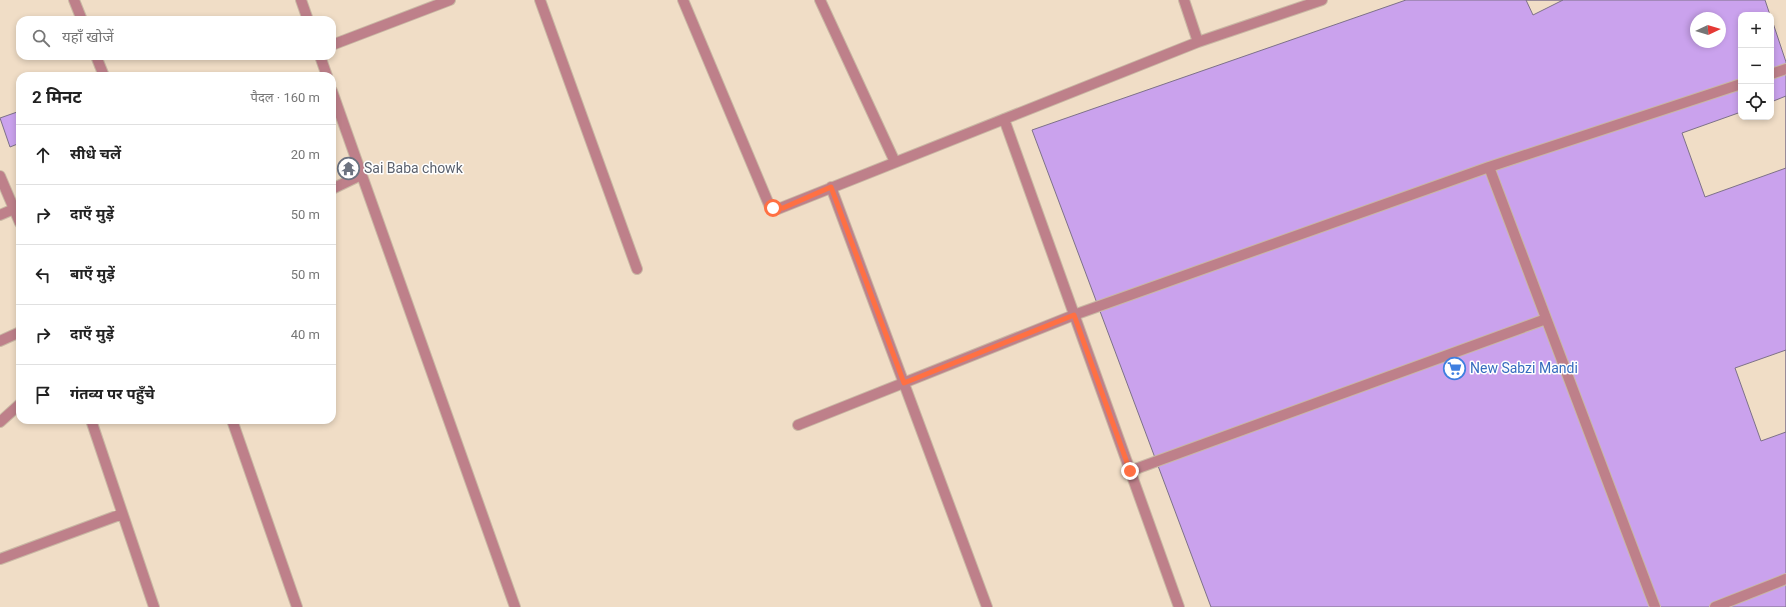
<!DOCTYPE html>
<html lang="hi">
<meta charset="utf-8">
<style>
:root{--surface:#fff;--page:#f2f2f2;--text:#222;--muted:#767676;--line:#e0e0e0}
body{margin:0;font-family:Roboto,"Noto Sans Devanagari",sans-serif;background:var(--page);color:var(--text)}
.controls{position:absolute;right:12px;top:12px;display:grid;overflow:hidden;border-radius:8px;box-shadow:0 2px 6px #0003}
.controls button{width:36px;height:36px;display:grid;place-items:center;padding:0;border:0;border-bottom:1px solid var(--line);background:var(--surface);color:var(--text);font:20px sans-serif}
.compass{position:absolute;left:1690px;top:12px;width:36px;height:36px;border-radius:50%;background:var(--surface);box-shadow:0 2px 6px #0003;rotate:86deg}
.stop{position:absolute;width:12px;height:12px;margin:-9px;border:3px solid #ff7043;border-radius:50%;background:#fff}
.stop.end{background:#ff7043;border-color:#fff;box-shadow:0 1px 4px #0008}
.list{margin:0;padding:0;list-style:none}
h2{display:flex;justify-content:space-between;align-items:center;height:52px;margin:0;padding:0 16px;font-size:17px}
h2 small{font-size:13px;font-weight:400;color:var(--muted)}
.list li{display:grid;grid-template-columns:26px 1fr auto;gap:12px;align-items:center;box-sizing:border-box;height:60px;padding:0 16px;border-top:1px solid var(--line)}
.list b{display:block;font-size:15px;white-space:nowrap}
.list em{font-size:13px;font-style:normal;color:var(--muted)}
.icon{flex:none;width:22px;height:22px;fill:none;stroke:currentColor;stroke-width:2;stroke-linecap:round;stroke-linejoin:round}
.map{position:relative;flex:none;width:1786px;height:607px;overflow:hidden}
.search{position:absolute;background:var(--surface);box-shadow:0 2px 6px #0003;left:16px;top:16px;width:320px;height:44px;display:flex;align-items:center;gap:10px;box-sizing:border-box;padding:0 14px;border-radius:12px;color:var(--muted);font-size:15px}
.panel{position:absolute;background:var(--surface);box-shadow:0 2px 6px #0003;left:16px;top:72px;width:320px;height:352px;border-radius:12px}
.map>svg:first-child{display:block}
</style>
<div class="map">
<svg width="1786" height="607" viewBox="0 0 1786 607">
<rect width="100%" height="100%" fill="#f0ddc6"/>
<path fill="#caa2ed" stroke="#7d7188" fill-rule="evenodd" d="M1406,0H1765L1770,15H1741V117H1771V17L1786,62V607H1211L1032,130ZM1696,18H1720V42H1696Z
M1526,0H1563L1533,15Z
M1786,96V168L1705,197L1682,133L1741,112V117H1771V102Z
M20,111V143L10,147L0,118Z
M1786,350V432L1761,441L1735,368Z"/>
<g fill="none" stroke-linecap="round" stroke-linejoin="round">
<defs>
<path id="lane" d="M1771,74L1786,69
M1489,167L1655,607
M1074,315L1489,167L1741,84
M1130,471L1546,319
M1715,607L1786,579"/>
<path id="street" d="M74,0L82,20
M301,0L308,20
M540,0L637,269
M683,0L770,207L778,209L1198,42L1322,0
M820,0L895,162
M1184,0L1198,42
M332,45L450,0
M96,56L104,76
M320,56L327,76
M332,91L515,607
M1004,119L1179,607
M0,176L20,223
M831,187L987,607
M332,189L361,175
M0,215L14,209
M0,341L20,332
M91,420L154,607
M232,420L297,607
M0,422L20,404
M798,425L1074,315
M0,559L122,514"/>
</defs>
<use href="#lane" stroke="#c9b8a4" stroke-width="12"/>
<use href="#street" stroke="#c9b8a4" stroke-width="12"/>
<use href="#lane" stroke="#be808a" stroke-width="10"/>
<use href="#street" stroke="#be808a" stroke-width="10"/>
</g>
<g fill="none" stroke-linecap="round" stroke-linejoin="round">
<path stroke="#ff7043" stroke-width="5" d="M773,208H783L831,187L904,383L1074,315L1130,471"/>
</g>
<defs>
<symbol id="temple-ring" viewBox="-11 -11 22 22"><circle r="9.5" fill="#fff" stroke="#6b7280" stroke-width="1.5"/><path d="M0-6L5-2H3V0L6.5 2.5H4V6H1.5V3h-3V6H-4V2.5H-6.5L-3 0V-2H-5Z" fill="#6b7280"/></symbol>
<symbol id="supermarket-ring" viewBox="-11 -11 22 22"><circle r="9.5" fill="#fff" stroke="#3f7fe0" stroke-width="1.5"/><path d="M-6-5.5h2.5l.6 2H6L4.5 2H-2.5L-4.4-4H-6ZM-1.5 3.2a1.3 1.3 0 1 0 .1 0ZM3 3.2a1.3 1.3 0 1 0 .1 0Z" fill="#3f7fe0"/></symbol>
</defs>
<g fill-rule="evenodd">
<use href="#temple-ring" x="336" y="156" width="25" height="25"/>
<use href="#supermarket-ring" x="1442" y="356" width="25" height="25"/>
</g>
<g text-anchor="middle" stroke-width="3" stroke-linejoin="round" paint-order="stroke">
<g font-size="14" fill="#5b616d" stroke="#fff" text-anchor="start">
<text x="364" y="173">Sai Baba chowk</text>
</g>
<g font-size="14" fill="#366cbe" stroke="#fff" text-anchor="start">
<text x="1470" y="373">New Sabzi Mandi</text>
</g>
</g>
</svg>
<div class="controls">
<button>+</button>
<button>−</button>
<button><svg class="icon" aria-label="locate" viewBox="0 0 24 24"><circle cx="12" cy="12" r="6"/><path d="M12 2v4M12 18v4M2 12h4M18 12h4"/></svg></button>
</div>
<svg class="compass" viewBox="-18 -18 36 36"><path d="M0-13l5 13h-10z" fill="#e53935"/><path d="M0 13l5-13h-10z" fill="#767676"/></svg>
<div class="stop" style="left:773px;top:208px"></div>
<div class="stop end" style="left:1130px;top:471px"></div>
<div class="search"><svg class="icon" aria-label="search" viewBox="0 0 24 24"><circle cx="10" cy="10" r="6"/><path d="M15 15l6 6"/></svg>यहाँ खोजें</div>
<section class="panel">
<h2>2 मिनट<small>पैदल · 160 m</small></h2>
<ul class="list">
<li><svg class="icon" aria-label="ahead" viewBox="0 0 24 24"><path d="M12 20V5M6 11l6-6 6 6"/></svg><div><b>सीधे चलें</b></div><em>20 m</em></li>
<li><svg class="icon" aria-label="right" viewBox="0 0 24 24"><path d="M7 20v-9h11M14 6l5 5-5 5"/></svg><div><b>दाएँ मुड़ें</b></div><em>50 m</em></li>
<li><svg class="icon" aria-label="left" viewBox="0 0 24 24"><path d="M17 20v-9H6M10 6l-5 5 5 5"/></svg><div><b>बाएँ मुड़ें</b></div><em>50 m</em></li>
<li><svg class="icon" aria-label="right" viewBox="0 0 24 24"><path d="M7 20v-9h11M14 6l5 5-5 5"/></svg><div><b>दाएँ मुड़ें</b></div><em>40 m</em></li>
<li><svg class="icon" aria-label="arrive" viewBox="0 0 24 24"><path d="M6 21V4h12l-3 4 3 4H6"/></svg><div><b>गंतव्य पर पहुँचे</b></div></li>
</ul>
</section>
</div>
